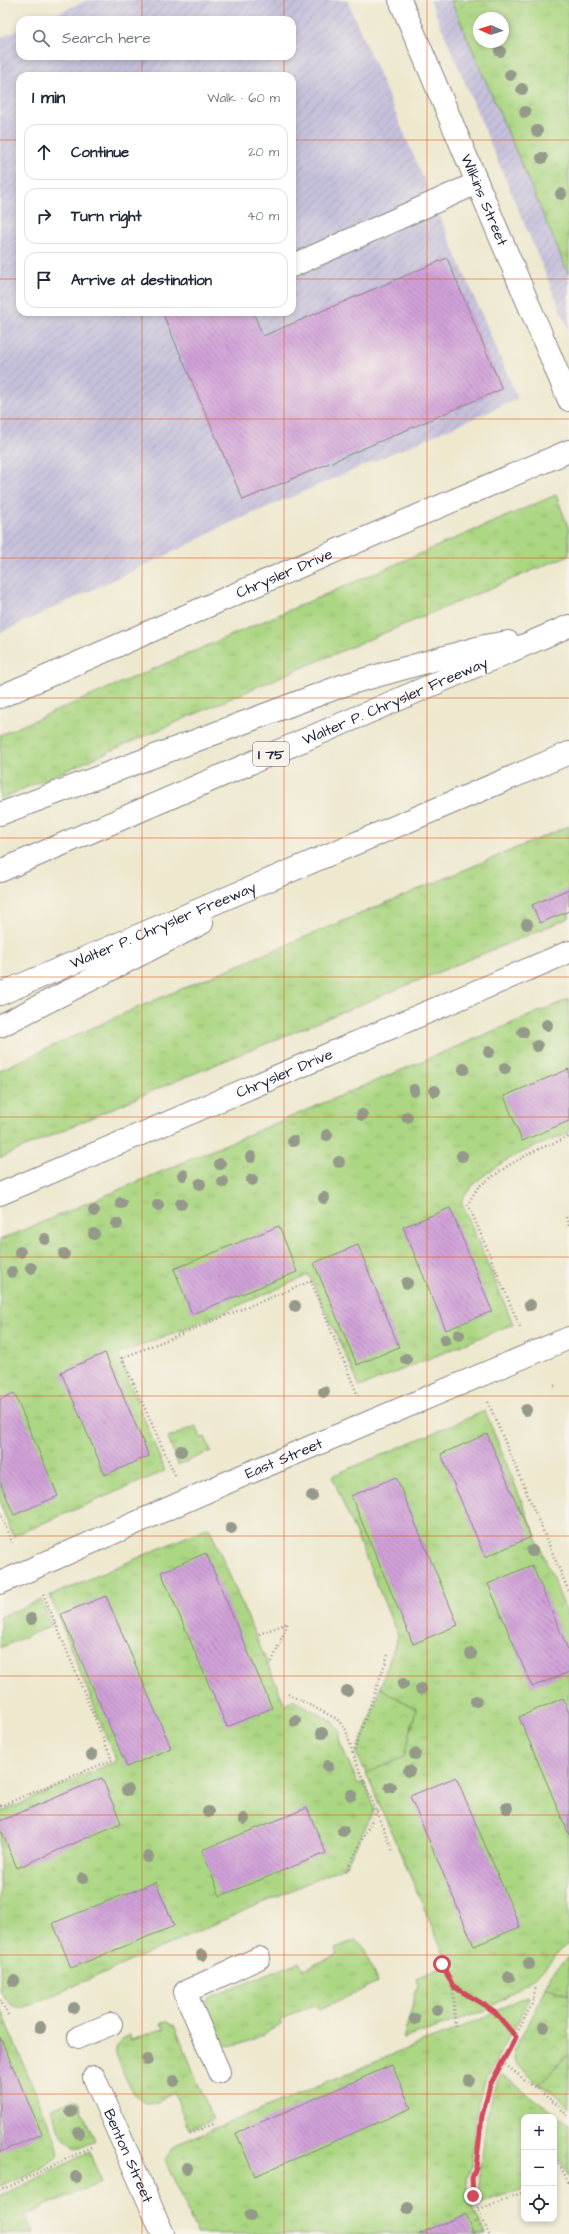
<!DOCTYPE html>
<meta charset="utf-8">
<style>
:root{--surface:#fff;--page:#f2f2f3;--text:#1f2937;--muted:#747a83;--line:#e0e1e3}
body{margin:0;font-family:"Architects Daughter",sans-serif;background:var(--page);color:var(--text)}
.controls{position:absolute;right:12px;bottom:12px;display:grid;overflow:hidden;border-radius:8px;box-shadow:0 2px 6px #0003}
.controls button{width:36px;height:36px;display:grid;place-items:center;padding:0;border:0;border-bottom:1px solid var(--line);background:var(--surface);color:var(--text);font:20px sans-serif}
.compass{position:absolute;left:473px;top:12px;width:36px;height:36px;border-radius:50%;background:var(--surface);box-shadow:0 2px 6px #0003;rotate:273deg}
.stop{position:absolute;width:12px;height:12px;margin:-9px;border:3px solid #d1495b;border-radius:50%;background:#fff}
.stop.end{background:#d1495b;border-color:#fff;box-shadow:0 1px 4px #0008}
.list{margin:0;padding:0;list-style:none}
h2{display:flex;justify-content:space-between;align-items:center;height:52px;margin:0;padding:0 16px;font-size:17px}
h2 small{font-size:13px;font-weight:400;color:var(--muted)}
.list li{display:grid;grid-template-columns:26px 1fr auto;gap:12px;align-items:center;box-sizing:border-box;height:56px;margin:0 8px 8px;padding:0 8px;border:1px solid var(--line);border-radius:12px}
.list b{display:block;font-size:15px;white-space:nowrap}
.list em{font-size:13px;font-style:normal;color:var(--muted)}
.icon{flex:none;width:22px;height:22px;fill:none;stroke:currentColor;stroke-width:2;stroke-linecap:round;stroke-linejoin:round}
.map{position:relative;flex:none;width:569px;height:2234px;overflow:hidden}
.search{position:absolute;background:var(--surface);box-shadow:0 2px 6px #0003;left:16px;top:16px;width:280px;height:44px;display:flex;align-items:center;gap:10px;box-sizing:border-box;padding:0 14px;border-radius:12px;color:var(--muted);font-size:15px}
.panel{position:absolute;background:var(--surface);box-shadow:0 2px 6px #0003;left:16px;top:72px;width:280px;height:244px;border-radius:12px}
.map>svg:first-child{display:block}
</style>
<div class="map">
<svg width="569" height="2234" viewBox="0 0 569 2234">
<defs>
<pattern id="industrial-furrows" width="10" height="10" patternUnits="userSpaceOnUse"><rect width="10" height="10" fill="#c5c0da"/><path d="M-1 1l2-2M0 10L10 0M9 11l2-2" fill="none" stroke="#a9a5bc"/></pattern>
<pattern id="grass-tufts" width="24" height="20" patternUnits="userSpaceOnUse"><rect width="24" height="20" fill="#abd682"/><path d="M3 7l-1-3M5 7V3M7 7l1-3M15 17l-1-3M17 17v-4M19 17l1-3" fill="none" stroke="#93b771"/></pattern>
<pattern id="park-crowns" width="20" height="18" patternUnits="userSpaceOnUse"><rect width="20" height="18" fill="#abd682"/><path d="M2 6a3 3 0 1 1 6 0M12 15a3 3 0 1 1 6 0" fill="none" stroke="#93b771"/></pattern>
<pattern id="building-back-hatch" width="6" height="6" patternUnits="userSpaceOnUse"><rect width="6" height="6" fill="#d0a0d8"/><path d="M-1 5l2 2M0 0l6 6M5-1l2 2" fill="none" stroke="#a882b0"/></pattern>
</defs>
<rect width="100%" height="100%" fill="#f7f3e8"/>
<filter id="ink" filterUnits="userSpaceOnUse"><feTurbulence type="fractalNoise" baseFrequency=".025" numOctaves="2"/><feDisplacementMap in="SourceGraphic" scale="8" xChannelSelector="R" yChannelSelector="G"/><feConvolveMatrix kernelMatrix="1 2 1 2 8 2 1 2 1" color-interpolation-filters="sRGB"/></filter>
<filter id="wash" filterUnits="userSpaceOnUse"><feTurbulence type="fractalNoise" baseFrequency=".012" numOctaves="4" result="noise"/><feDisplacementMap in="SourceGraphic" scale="16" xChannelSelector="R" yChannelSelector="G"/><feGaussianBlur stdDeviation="0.9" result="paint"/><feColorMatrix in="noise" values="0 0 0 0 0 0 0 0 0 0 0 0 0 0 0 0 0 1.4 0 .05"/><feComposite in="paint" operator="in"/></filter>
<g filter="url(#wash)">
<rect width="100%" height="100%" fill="#eee8cf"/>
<path fill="url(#industrial-furrows)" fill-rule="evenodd" d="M88,0H347L518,399L219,528L190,544L0,633V38L20,29V56H292V20H42ZM20,76H292V312H20Z
M430,0H569V330ZM479,18H503V42H479Z"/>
<path fill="url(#grass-tufts)" stroke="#667c5e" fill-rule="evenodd" d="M451,0H569V275ZM479,18H503V42H479Z
M556,495L569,529V555L287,674L0,799V735Z
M569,826V918L159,1088L0,1158V1070L134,1009Z
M569,999V1133C530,1149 485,1163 461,1201L513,1324L360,1387L309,1275L194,1325L118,1354L165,1471L13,1536L0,1503V1240Z
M485,1411L569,1618V1943L560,1950L538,1975L497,2003L484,2011L403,2039L418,1986L416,1978L448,1964L366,1773L404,1757L416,1709L380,1688L398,1636L332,1476Z
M196,1426L201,1438L205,1437L211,1451L178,1465L168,1438Z
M209,1527L285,1705L294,1700L333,1722L341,1732L339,1740L358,1784L364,1782L375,1809L346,1866L24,2008C11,2009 7,2000 0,1991V1813L116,1761L50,1596Z
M41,1600L52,1625L0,1648V1617Z
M356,1940L363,1946L377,1982L368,1987L319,2010L316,2004L280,2020L281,2025C263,2033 240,2051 221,2044C212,2031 199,2010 211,1997L299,1962L304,1969L337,1955L335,1948Z
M569,1957V1995L545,1987L552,1973Z
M529,1997L526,2007L483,2085L477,2108L471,2167L467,2179L469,2199L485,2234H197L165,2160L175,2145L423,2042L480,2020L517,2000Z
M0,2009L55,2138L58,2156C41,2171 20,2179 0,2186Z
M166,2021L175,2026L213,2120L189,2130L174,2093C167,2096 156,2103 148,2103C132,2103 122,2067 116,2054C115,2044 121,2039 129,2035L131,2040L163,2029L161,2023Z
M569,2053V2108L557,2096L539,2084Z
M501,2074L569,2124V2178L554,2149V2117H524V2164L522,2166L524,2185L521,2191L481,2203C477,2182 481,2169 483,2148C487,2116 486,2104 501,2074Z
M74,2100L78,2101L95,2141L80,2148H74L63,2137L51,2109Z
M89,2152L102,2182L25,2214L33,2234H0V2195L17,2189Z"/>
<path fill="url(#park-crowns)" stroke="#667c5e" d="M380,1688L416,1709L404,1757L366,1773L357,1755Z
M545,1987L569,1995V2053L539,2084L515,2063L513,2051L536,2009Z"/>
<g id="blocks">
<path fill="url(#building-back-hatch)" d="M447,258L502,389L243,500L162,312H253L263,336Z
M569,889V911L540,923L532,905Z
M569,1069V1121L522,1141L504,1096Z
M450,1208L492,1311L446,1330L403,1227Z
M279,1226L297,1272L192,1314L174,1269Z
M358,1245L399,1347L357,1365L314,1263Z
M105,1353L149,1456L105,1475L61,1372Z
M14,1393L58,1496L14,1515L0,1482V1399Z
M487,1434L531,1537L485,1557L441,1454Z
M396,1477L458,1625L413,1644L351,1496Z
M206,1553L272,1708L227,1727L161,1572Z
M532,1565L569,1652V1672L532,1687L488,1584Z
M106,1596L171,1748L127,1767L61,1614Z
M563,1698L569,1713V1835L519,1717Z
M456,1777L520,1927L474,1946L410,1796Z
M102,1778L121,1823L17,1868L0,1828V1821Z
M307,1808L326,1853L220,1896L202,1850Z
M156,1882L174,1926L71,1968L53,1923Z
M0,2037L42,2134L0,2152Z
M392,2065L411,2108L255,2176L236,2133Z
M465,2214L474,2234H419Z"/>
</g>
</g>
<g filter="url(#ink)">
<use href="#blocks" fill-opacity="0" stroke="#888585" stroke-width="1"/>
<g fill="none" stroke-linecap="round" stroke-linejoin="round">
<defs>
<g id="minor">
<path id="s1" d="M400,0L569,400"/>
<path d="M292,266L477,183"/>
<path id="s2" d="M0,697L247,589L569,451"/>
<path id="s3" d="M0,1194L569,952"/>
<path id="s4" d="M0,1583L244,1475L569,1338"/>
<path d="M79,2037L111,2024"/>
<path d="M219,2072L185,1992L259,1958"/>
<path id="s5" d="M94,2077L163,2234"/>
</g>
<g id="highway">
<path d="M0,814L344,685L484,646L508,642"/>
<path id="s6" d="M0,871L569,626"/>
<path id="s7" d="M0,994L569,753"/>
<path d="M0,1026L202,923"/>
</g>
</defs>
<use href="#minor" stroke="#888585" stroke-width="24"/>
<use href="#highway" stroke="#888585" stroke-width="24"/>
<path stroke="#888585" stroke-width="2.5" stroke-dasharray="1 3" stroke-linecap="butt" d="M566,1217L569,1226
M520,1327L468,1204L478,1187L509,1165L536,1150L569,1137
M554,1386L558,1385
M488,1402L569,1592
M175,1475L122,1358L311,1281L358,1396
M0,1513L12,1543
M259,1634L288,1623L271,1664
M388,1655L353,1754L393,1852
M288,1694L337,1719L346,1730L353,1754
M0,1806L112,1760L43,1593
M346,1872L377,1810
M442,1964L453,1986L455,2026
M453,1986L494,2011L515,2037
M0,2000L9,2017
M502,2062L556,2104L569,2117
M190,2134L216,2123
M554,2153L569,2184
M0,2191L93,2146
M479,2209L524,2192
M470,2224L483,2219
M489,2234L473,2196V2178L476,2167L482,2116L490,2085L532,2004L536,1987"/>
<use href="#minor" stroke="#fff" stroke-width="22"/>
<use href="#highway" stroke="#fff" stroke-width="22"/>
</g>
<g fill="#949989">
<circle cx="500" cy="51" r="6"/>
<circle cx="510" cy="75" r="6"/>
<circle cx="522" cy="89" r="6"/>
<circle cx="525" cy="112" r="6"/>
<circle cx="537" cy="131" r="6"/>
<circle cx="542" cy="158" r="6"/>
<circle cx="561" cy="194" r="6"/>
<circle cx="527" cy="924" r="6"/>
<circle cx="547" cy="1025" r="6"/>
<circle cx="523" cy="1032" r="6"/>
<circle cx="537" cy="1046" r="6"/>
<circle cx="489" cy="1052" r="6"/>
<circle cx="505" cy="1068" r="6"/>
<circle cx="464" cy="1069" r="6"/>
<circle cx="414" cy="1090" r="6"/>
<circle cx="435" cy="1091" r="6"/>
<circle cx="362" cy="1115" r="6"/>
<circle cx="407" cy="1117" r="6"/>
<circle cx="327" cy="1135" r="6"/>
<circle cx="293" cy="1141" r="6"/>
<circle cx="462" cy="1156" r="6"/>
<circle cx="251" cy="1157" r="6"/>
<circle cx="339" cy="1162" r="6"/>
<circle cx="220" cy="1164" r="6"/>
<circle cx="183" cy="1175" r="6"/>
<circle cx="252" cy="1180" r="6"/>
<circle cx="223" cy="1182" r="6"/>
<circle cx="200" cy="1184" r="6"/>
<circle cx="324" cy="1198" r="6"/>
<circle cx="121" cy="1203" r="6"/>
<circle cx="181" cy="1204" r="6"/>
<circle cx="158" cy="1205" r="6"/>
<circle cx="94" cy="1211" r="6"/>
<circle cx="117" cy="1224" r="6"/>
<circle cx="94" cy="1234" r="6"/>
<circle cx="45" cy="1239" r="6"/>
<circle cx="20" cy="1252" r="6"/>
<circle cx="64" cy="1254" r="6"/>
<circle cx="31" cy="1268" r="6"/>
<circle cx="12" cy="1272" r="6"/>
<circle cx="407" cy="1283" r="6"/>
<circle cx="530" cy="1305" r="6"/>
<circle cx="295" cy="1306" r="6"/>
<circle cx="459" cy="1335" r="6"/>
<circle cx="445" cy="1340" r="6"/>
<circle cx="406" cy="1359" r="6"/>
<circle cx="324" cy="1392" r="6"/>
<circle cx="526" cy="1410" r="6"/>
<circle cx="181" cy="1451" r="6"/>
<circle cx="312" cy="1496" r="6"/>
<circle cx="231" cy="1528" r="6"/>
<circle cx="532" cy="1551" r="6"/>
<circle cx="31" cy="1619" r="6"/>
<circle cx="471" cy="1654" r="6"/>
<circle cx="403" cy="1684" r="6"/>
<circle cx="421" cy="1689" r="6"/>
<circle cx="347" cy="1691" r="6"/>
<circle cx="476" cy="1701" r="6"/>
<circle cx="295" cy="1721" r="6"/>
<circle cx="322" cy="1733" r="6"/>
<circle cx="415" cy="1754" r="6"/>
<circle cx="92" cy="1755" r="6"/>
<circle cx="328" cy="1766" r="6"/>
<circle cx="409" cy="1771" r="6"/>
<circle cx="390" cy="1787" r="6"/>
<circle cx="127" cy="1790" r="6"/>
<circle cx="351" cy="1795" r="6"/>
<circle cx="507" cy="1808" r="6"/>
<circle cx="208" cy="1812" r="6"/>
<circle cx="244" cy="1819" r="6"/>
<circle cx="343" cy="1831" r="6"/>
<circle cx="148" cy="1857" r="6"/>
<circle cx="83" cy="1878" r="6"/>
<circle cx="202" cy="1955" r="6"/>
<circle cx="529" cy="1964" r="6"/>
<circle cx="509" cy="1977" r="6"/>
<circle cx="14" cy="1981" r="6"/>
<circle cx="74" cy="2008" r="6"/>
<circle cx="437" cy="2010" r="6"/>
<circle cx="415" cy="2019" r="6"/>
<circle cx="40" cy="2027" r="6"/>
<circle cx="544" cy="2027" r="6"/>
<circle cx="147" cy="2060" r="6"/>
<circle cx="469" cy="2080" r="6"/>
<circle cx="174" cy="2081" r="6"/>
<circle cx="71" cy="2112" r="6"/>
<circle cx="79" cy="2133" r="6"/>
<circle cx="187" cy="2168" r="6"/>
<circle cx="76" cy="2177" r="6"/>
<circle cx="408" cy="2208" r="6"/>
<circle cx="250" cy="2216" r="6"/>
</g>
</g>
<g fill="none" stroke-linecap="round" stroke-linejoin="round" filter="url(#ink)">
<path stroke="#d1495b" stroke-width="5" d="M442,1964L453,1986L494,2011L516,2037L490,2085L482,2116L476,2167L472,2178L473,2196"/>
</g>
<path fill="none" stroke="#de560e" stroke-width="1" stroke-opacity="0.55" d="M142,0V20M284,0V20M427,0V2234M142,56V76M284,56V76M0,140H20M292,140H569M0,279H20M292,279H569M142,312V2234M284,312V2234M0,419H569M0,558H569M0,698H569M0,838H569M0,977H569M0,1117H569M0,1257H569M0,1396H569M0,1536H569M0,1676H569M0,1815H569M0,1955H569M0,2094H569"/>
<g text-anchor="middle" stroke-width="3.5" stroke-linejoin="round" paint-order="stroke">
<rect fill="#f7f3e8" stroke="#62616f" stroke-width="1" x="253" y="742" width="36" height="24" rx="3"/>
<g font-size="14" font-weight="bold" fill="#22223b">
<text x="271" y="759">I 75</text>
</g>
<g font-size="15" fill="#22223b" stroke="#f7f3e8">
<text dy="5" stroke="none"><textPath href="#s1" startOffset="217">Wilkins Street</textPath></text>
<text dy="5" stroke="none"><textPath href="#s2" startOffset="310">Chrysler Drive</textPath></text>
<text dy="5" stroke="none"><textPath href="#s6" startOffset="430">Walter P. Chrysler Freeway</textPath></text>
<text dy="5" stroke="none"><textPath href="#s7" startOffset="177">Walter P. Chrysler Freeway</textPath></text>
<text dy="5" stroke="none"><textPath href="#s3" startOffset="309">Chrysler Drive</textPath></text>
<text dy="5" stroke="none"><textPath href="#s4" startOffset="310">East Street</textPath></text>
<text dy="5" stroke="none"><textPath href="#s5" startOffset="86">Benton Street</textPath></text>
</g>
</g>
</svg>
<div class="controls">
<button>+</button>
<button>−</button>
<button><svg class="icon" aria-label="locate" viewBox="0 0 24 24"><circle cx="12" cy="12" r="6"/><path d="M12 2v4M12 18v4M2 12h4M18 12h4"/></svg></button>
</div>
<svg class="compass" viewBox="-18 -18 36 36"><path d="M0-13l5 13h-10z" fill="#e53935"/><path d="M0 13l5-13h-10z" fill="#747a83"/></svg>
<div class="stop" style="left:442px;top:1964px"></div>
<div class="stop end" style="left:473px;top:2196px"></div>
<div class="search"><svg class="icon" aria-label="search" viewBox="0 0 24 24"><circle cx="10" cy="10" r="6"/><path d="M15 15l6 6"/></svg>Search here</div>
<section class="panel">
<h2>1 min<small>Walk · 60 m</small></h2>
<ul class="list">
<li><svg class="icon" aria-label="ahead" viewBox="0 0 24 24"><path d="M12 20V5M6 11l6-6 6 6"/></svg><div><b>Continue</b></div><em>20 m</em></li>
<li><svg class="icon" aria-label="right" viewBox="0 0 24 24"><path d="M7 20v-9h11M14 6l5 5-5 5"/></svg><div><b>Turn right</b></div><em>40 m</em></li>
<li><svg class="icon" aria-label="arrive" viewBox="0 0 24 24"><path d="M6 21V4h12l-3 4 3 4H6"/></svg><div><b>Arrive at destination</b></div></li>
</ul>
</section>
</div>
